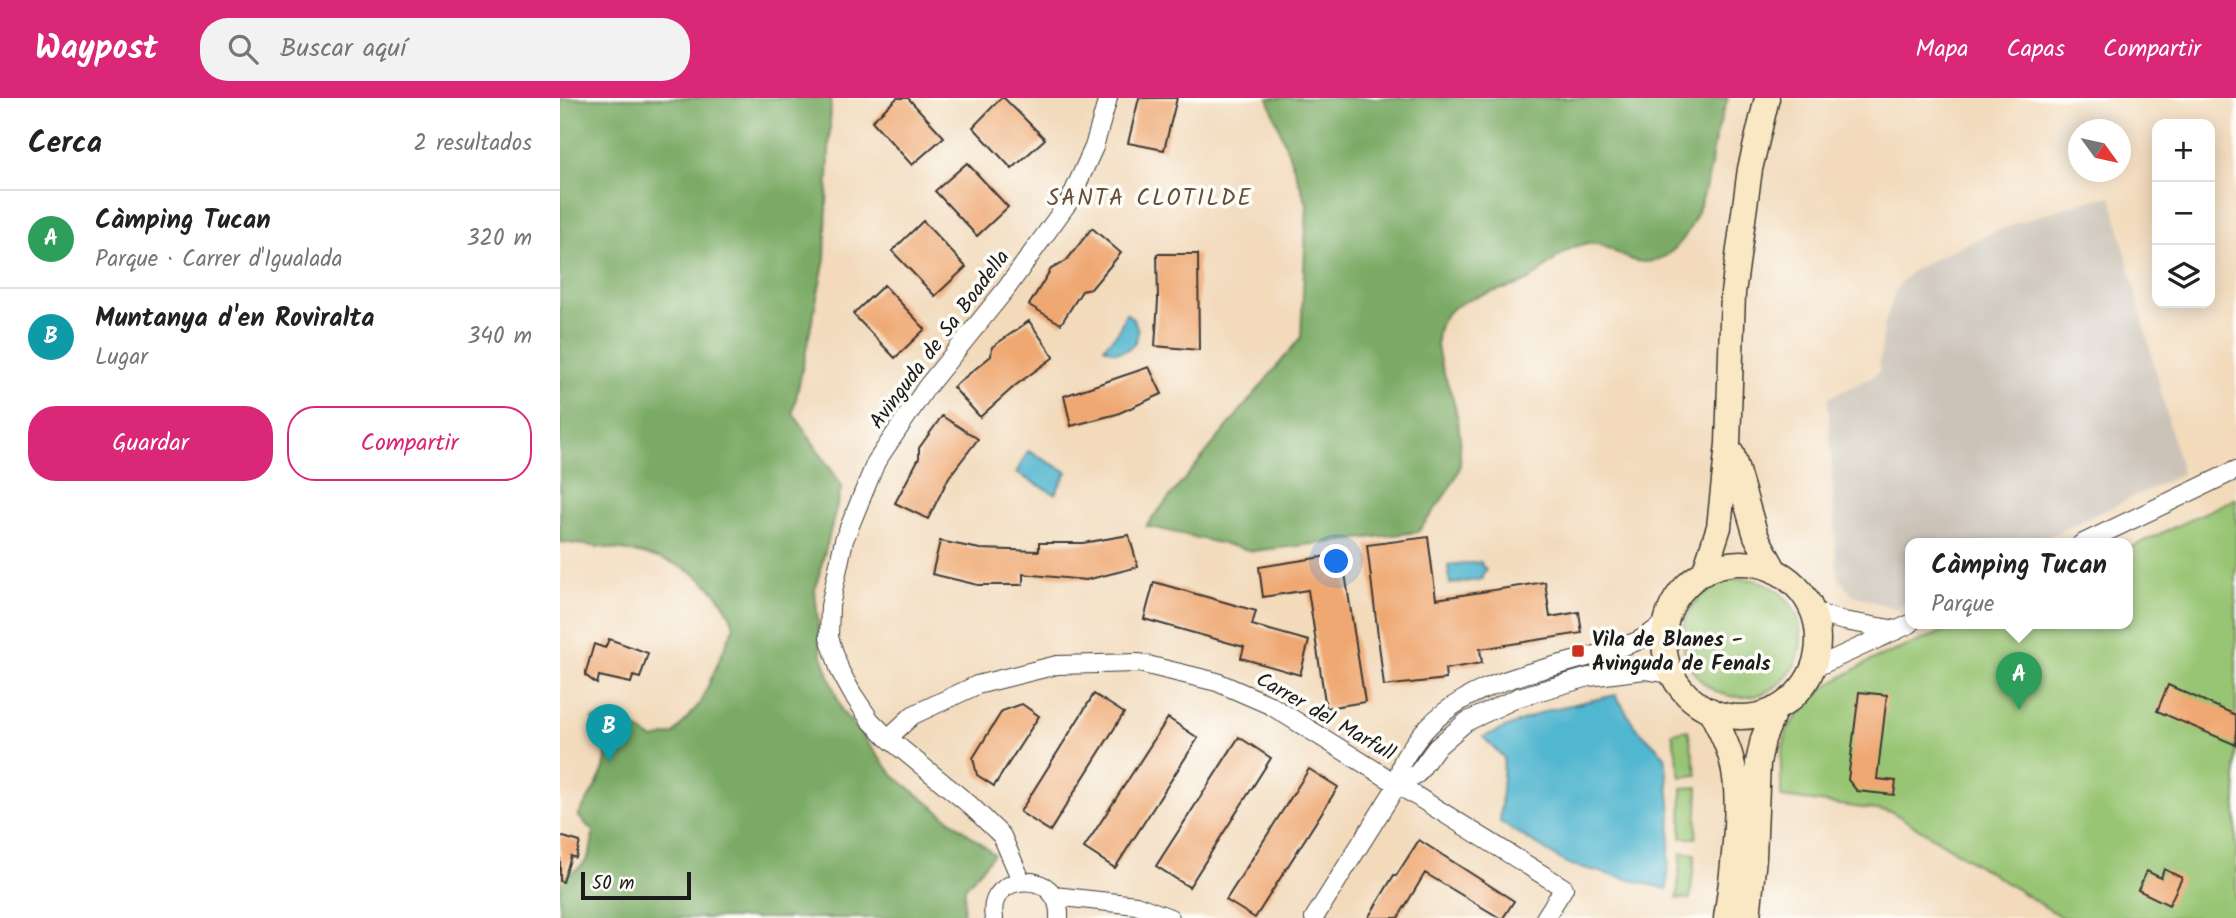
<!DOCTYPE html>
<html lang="es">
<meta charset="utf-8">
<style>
:root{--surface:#fff;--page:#f2f2f2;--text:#222;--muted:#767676;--line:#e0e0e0;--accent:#db2777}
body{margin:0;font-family:Kalam,sans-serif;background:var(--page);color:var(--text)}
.controls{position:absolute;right:21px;top:21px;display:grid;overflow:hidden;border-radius:14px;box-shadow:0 4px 18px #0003}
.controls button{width:63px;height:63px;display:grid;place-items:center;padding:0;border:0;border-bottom:2px solid var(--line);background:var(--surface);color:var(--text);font:35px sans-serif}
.compass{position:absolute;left:1508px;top:21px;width:63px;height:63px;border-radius:50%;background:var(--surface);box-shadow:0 4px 18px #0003;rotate:123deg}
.scale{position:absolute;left:21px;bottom:18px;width:110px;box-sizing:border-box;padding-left:7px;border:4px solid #1c1c1c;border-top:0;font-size:19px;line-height:24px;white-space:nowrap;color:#1c1c1c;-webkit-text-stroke:5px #fdfcf7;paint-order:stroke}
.you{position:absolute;left:777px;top:464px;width:24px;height:24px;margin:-18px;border:5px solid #fff;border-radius:50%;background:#1a73e8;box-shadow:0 0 0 10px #1a73e833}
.badge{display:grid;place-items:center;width:46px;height:46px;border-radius:50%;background:var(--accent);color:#fff;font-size:23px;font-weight:700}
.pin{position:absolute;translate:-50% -58px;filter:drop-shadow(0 2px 4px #0008)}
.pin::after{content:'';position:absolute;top:37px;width:24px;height:21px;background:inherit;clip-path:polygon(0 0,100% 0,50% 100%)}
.popup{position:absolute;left:1345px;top:440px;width:228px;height:91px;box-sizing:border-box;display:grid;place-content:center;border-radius:14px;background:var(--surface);filter:drop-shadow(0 2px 5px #0005);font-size:23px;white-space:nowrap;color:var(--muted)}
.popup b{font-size:26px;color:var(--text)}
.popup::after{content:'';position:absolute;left:50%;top:100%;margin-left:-14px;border:14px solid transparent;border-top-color:var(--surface)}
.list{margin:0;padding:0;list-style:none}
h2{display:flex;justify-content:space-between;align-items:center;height:91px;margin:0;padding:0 28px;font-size:30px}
h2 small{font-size:23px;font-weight:400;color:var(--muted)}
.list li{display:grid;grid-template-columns:46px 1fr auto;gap:21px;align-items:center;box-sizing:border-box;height:98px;padding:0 28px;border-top:2px solid var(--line)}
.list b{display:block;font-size:26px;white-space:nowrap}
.list p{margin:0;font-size:23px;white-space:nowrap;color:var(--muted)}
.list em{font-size:23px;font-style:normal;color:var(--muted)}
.actions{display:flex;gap:14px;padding:21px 28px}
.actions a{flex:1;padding:16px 0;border:2px solid var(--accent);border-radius:28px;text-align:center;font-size:24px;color:var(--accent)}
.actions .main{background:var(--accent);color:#fff}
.icon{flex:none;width:38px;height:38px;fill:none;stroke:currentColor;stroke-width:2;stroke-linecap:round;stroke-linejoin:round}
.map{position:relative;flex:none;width:1676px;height:820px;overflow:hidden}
header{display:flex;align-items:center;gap:42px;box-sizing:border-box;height:98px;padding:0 35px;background:var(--accent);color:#fff}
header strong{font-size:33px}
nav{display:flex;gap:38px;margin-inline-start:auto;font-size:24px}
.search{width:490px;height:63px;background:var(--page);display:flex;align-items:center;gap:18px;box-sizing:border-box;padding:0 24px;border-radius:28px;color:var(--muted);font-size:26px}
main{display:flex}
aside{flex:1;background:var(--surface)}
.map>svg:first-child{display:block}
</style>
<header>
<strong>Waypost</strong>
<div class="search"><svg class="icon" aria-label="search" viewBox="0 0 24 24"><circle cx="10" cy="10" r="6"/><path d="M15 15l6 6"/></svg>Buscar aquí</div>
<nav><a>Mapa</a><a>Capas</a><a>Compartir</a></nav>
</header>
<main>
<aside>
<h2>Cerca<small>2 resultados</small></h2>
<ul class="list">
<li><span class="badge" style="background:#2e9e5b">A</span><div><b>Càmping Tucan</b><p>Parque · Carrer d'Igualada</p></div><em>320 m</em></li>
<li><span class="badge" style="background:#0f9aa8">B</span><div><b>Muntanya d'en Roviralta</b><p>Lugar</p></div><em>340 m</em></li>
</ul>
<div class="actions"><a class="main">Guardar</a><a>Compartir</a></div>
</aside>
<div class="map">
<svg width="1676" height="820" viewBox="0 0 1676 820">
<rect width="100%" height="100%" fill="#fdfcf7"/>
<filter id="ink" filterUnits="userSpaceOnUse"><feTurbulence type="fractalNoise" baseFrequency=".0143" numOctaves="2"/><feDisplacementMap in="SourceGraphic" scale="14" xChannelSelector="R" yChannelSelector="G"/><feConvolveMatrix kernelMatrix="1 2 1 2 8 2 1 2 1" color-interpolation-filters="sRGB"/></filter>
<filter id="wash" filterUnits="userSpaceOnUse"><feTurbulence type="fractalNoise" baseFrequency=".00686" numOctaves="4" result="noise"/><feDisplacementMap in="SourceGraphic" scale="28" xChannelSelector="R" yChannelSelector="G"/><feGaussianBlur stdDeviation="1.57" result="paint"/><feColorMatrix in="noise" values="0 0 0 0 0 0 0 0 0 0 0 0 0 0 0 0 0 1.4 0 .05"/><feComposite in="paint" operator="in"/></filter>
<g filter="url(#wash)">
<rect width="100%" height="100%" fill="#f2dabb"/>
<path fill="#cbc2b8" d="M1551,98L1622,376L1473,446H1350V503L1335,511L1292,496L1279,481L1277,473L1268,300L1313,279L1319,273L1324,227L1337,189L1352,173L1394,151L1454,126L1522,104Z"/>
<path fill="#98c573" stroke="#5a7048" stroke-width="2" d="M1676,400V820H1503L1332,714L1221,699V660L1227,631L1258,593L1310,563L1402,526H1568V451Z
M1123 540a59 59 0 1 1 118 0a59 59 0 1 1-118 0Z
M1128,632L1137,677L1121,679L1112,635Z
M1138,689L1136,740H1121L1122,690Z
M1121,755L1135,756L1130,801L1117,800Z"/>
<path fill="#7aaa65" stroke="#4b6340" stroke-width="2" d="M0,0H271L265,161L233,315L282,388L255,492L261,555L282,613L334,678L434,756L405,790L403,820H0V780C26,769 32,761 33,733L18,718C26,704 47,674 46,658C45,645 37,632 32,621L54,618L93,641L114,636L141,604L174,528C150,453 64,453 0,444Z
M708,0H1168C1163,17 1156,34 1153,51C1151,58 1152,65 1150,72C1143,105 1125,164 1084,164C1062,164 1045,141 1024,146C997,151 982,180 957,187C936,194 898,200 885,218C867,243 884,273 892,298C898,317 901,336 900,356C900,361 901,367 899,372C893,389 870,418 858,434L693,453L586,428L741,239L747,106Z"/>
<path fill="#51b6cf" stroke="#366976" stroke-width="2" d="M566,215C592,232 570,266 544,249L558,234Z
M468,353L507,374L495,396L456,375Z
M921,464L922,468L926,471L922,477L923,481L890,486L888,467Z
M1056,597L1074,627L1105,658L1111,715L1107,791L1008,766L940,724L944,660L923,639L988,612Z"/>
<g id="blocks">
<path fill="#efa872" d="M337,0H348L384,39L352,67L312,23Z
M441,0H444L485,41L452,71L413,29Z
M579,0H617L604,52L568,45Z
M407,65L448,109L417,138L375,93Z
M363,123L406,169L375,198L332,153Z
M532,130L561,155L531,191L522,193L501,226L469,207L491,171L506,163Z
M597,156H638L639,252L595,248L598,202Z
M324,187L365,231L335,260L293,216Z
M469,223L494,259L456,287L420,319L393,289L431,258L432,249Z
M589,269L602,296L557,316L511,328L504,298Z
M382,318L418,341L389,379L368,421L335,405L359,360V350Z
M569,437L578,469L526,482L463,476V487H418L372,476L380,443L420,451L479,453V445H523Z
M868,439L876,501L985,484L990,519L1019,514L1022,535L920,551L922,565L885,571L886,581L824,588L807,447Z
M782,456L805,604L766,610L748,492L703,499L699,469Z
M594,484L696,513L692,527L749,543L740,577L681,560L684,549L584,521Z
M49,541L88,555L80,580L73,578L71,585L39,578L37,586L25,577L34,546L45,550Z
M1608,587L1676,617V647L1597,613Z
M1299,594L1327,597L1317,681L1336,683L1334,697L1297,693L1288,682Z
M534,596L564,615L490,733L460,714Z
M462,606L479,618L434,688L417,677L413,660L442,613Z
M608,620L638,640L555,770L524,750Z
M679,639L711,660L629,789L596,768Z
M749,671L778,689L695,820L666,802Z
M0,738L20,744L16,760L11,758L3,784L0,783Z
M859,742L954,803L943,820H940L865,775L838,820H808L834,777L836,778Z
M1604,771L1622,780L1609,807L1578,792L1587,773L1601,780Z"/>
</g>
</g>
<g filter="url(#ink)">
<use href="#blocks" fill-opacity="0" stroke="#3c3834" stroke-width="2"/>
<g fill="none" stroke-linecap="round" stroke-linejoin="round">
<defs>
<path id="minor" d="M1521,446L1676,372
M1253,514L1284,523L1337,532
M1252,571L1350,526
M328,640L353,617L417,587L497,567L579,565L657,584L710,607L1004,790L985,820
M838,686L857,676L876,650L906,624L959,599L1029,579L1085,572L1112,576
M461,782L442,738L410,707L328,640L310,622L292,595L280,573L269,539L270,508L284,442L316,364L366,290L446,191L510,102L534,49L548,0
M494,798L576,807L610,820
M434,820C425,774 502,769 499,820
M754,820L838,686C840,664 843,661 856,643C907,574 1002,573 1075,544C1087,539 1097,530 1107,524"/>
<path id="secondary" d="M1172,356L1196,438L1215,473
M1104 542a77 77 0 1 1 154 0a77 77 0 1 1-154 0Z
M1144,475L1159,429L1168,346L1173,195L1190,71L1207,0
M1150,612C1159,630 1169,648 1173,668C1182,706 1172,780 1166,820
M1188,820L1194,759L1198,665L1203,641L1215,611"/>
</defs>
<use href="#minor" stroke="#3c3834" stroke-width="20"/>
<use href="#secondary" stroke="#3c3834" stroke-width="27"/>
<use href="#minor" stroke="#fff" stroke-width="18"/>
<use href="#secondary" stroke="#fae7c3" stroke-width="24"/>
</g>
</g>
<rect fill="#c8321e" stroke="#fdfcf7" stroke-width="2.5" x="1011" y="546" width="14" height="14" rx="3.5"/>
<g text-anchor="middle" stroke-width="7" stroke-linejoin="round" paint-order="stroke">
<g font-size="21" fill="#1c1c1c" stroke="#fdfcf7">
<text transform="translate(379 241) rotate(-53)" y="7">Avinguda de Sa Boadella</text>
<text transform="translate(766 618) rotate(30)" y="7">Carrer del Marfull</text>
</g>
<g font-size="21" font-weight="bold" fill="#1c1c1c" stroke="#fdfcf7" text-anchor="start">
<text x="1032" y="548">Vila de Blanes -<tspan x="1032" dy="24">Avinguda de Fenals</tspan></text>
</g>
<g font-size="23" letter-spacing="2" fill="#664d3a" stroke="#fdfcf7">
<text x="590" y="107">SANTA CLOTILDE</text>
</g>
</g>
</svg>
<div class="controls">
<button>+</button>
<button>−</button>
<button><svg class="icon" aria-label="layers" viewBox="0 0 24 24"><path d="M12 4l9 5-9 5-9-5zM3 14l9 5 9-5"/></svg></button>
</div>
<svg class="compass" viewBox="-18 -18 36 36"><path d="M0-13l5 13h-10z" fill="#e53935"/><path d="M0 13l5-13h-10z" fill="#767676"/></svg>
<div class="scale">50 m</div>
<div class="you"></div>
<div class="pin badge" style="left:1459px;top:612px;background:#2e9e5b">A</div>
<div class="popup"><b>Càmping Tucan</b>Parque</div>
<div class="pin badge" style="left:49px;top:664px;background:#0f9aa8">B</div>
</div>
</main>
